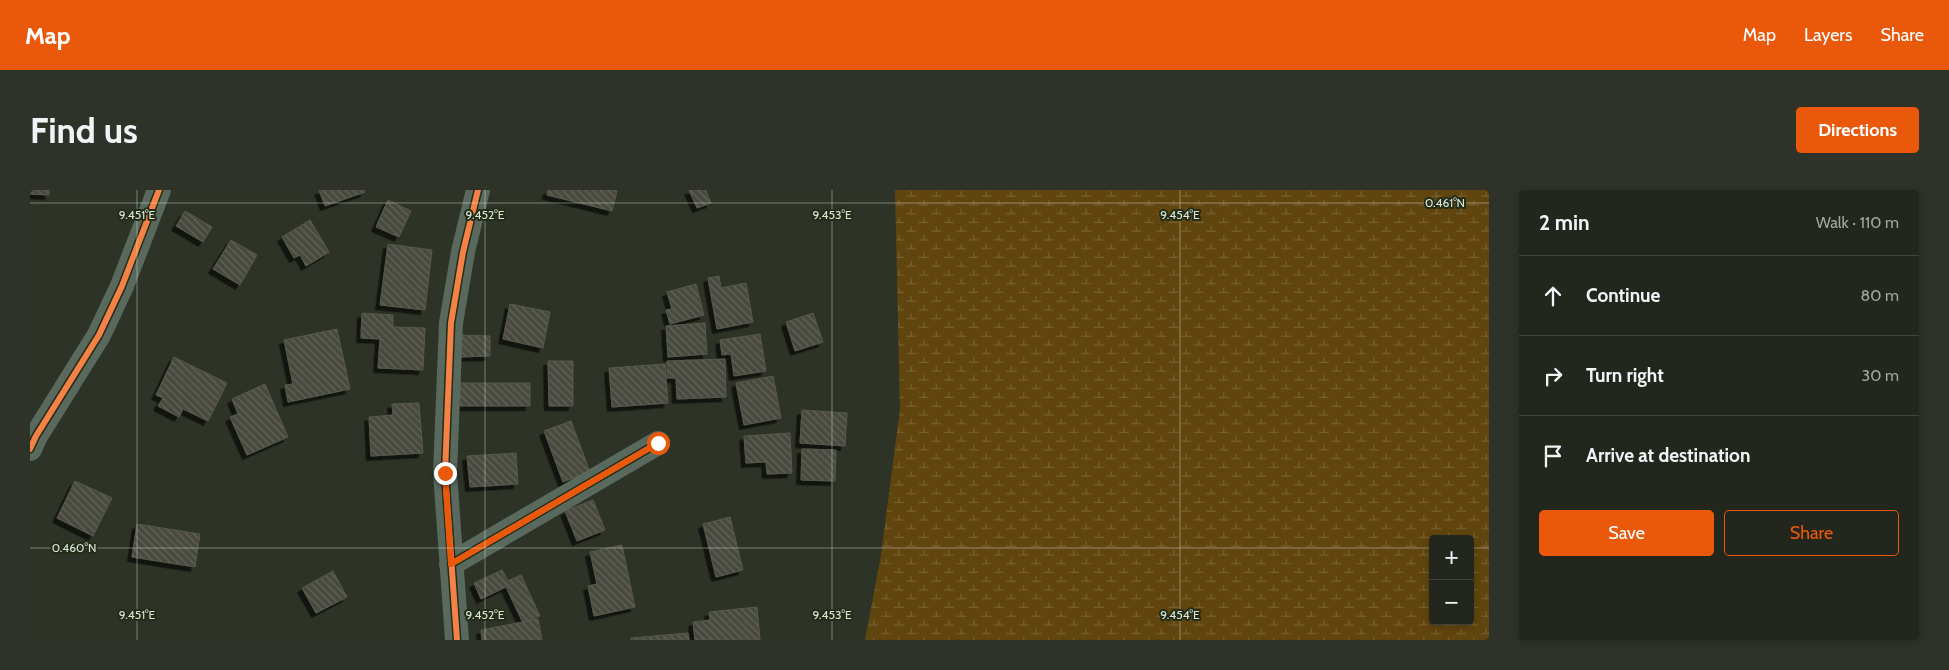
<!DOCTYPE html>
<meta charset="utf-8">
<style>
:root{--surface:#22261c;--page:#2e3229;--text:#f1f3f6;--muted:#a2a5a3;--line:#3f433b;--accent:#ea580c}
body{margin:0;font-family:Cabin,sans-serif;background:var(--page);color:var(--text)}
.controls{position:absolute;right:15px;bottom:15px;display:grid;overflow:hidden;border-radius:5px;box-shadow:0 2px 8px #0003}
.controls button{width:45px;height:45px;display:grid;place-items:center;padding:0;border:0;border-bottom:1px solid var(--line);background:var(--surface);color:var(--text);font:25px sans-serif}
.stop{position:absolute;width:15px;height:15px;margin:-11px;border:4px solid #ea580c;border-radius:50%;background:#fff}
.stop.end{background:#ea580c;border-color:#fff;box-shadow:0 1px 5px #0008}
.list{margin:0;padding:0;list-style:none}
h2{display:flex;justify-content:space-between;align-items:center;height:65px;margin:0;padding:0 20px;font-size:21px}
h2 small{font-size:16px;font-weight:400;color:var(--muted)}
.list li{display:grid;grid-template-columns:32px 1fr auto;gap:15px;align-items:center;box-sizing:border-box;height:80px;padding:0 20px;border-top:1px solid var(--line)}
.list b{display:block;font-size:19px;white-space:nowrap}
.list em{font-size:16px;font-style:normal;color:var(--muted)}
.actions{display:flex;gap:10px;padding:15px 20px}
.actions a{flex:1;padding:11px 0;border:1px solid var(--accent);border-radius:5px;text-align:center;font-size:18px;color:var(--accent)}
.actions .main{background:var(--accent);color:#fff}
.icon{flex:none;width:28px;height:28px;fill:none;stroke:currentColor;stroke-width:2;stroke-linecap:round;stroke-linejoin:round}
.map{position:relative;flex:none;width:1459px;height:450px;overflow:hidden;border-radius:5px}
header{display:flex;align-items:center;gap:30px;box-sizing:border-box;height:70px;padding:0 25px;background:var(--accent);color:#fff}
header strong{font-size:24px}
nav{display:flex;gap:28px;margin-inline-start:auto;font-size:18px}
.intro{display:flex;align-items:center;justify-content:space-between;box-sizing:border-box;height:120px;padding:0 30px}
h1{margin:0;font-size:35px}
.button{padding:12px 22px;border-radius:5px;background:var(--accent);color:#fff;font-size:18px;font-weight:700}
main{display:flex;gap:30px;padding:0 30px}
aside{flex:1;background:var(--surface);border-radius:5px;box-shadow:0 2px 8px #0003}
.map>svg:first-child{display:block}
</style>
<header>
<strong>Map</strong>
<nav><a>Map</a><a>Layers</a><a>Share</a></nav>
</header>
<div class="intro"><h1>Find us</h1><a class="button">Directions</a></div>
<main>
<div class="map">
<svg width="1459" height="450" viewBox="0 0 1459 450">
<defs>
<pattern id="wetland-marsh" width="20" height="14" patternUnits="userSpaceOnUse" patternTransform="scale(1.25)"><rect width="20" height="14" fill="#61450f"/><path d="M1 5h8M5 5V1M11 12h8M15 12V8" fill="none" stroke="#776031"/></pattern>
<pattern id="building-back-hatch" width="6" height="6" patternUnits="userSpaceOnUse" patternTransform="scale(1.25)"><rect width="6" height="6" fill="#484a3f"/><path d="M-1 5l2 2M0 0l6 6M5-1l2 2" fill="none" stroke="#62645a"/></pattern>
<filter id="shadow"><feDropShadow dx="-4.5" dy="4.5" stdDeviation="0" flood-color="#0009"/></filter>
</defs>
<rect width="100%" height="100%" fill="#2d3326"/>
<path fill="url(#wetland-marsh)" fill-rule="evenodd" d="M865,0H1459V450H835L851,365L870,219ZM1403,349H1440V431H1403Z"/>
<path fill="url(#building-back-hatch)" stroke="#57594e" filter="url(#shadow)" d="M0,0H19V5L0,4Z
M289,0H334L335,2L295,16Z
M518,0H585L587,1L582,21L517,5Z
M659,0H676L681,13L667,18Z
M358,10L381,21L369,47L346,37Z
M155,21L182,37L173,52L146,36Z
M280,30L299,62L276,76L270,65L264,68L252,47Z
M201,50L227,65L210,95L183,79Z
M358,54L402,60L395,120L350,115Z
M689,86L691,98L716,93L723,132L687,139L678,88Z
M666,94L674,125L640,134L636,120L642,119L637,102Z
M480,114L520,122L513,158L473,149Z
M332,123L363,125V137L395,138L393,180L348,178L350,149L331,148Z
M783,123L793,152L765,161L756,132Z
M675,133L677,164L638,167L636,136Z
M307,139L320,199L258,212L255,195L263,194L254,150Z
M730,144L736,181L704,186L701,164L692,165L690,150Z
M430,145L460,146V166L429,167Z
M144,167L197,193L178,231L153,219L149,227L128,216L133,208L126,205Z
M695,169L696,207L647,209L646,188H637V171Z
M518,171H543V216H519Z
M635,174L638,213L582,217L579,178Z
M743,186L751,228L714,235L706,193Z
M430,193H500V216H430Z
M235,194L258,247L217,265L200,227L208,224L202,209Z
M389,213L393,263L341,266L339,227L363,225L362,214Z
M772,220L817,223L815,256L770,253Z
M541,231L560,282L533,292L514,241Z
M760,243L762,283L737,284L736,272L716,273L714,246Z
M772,259L806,260L805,291L771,290Z
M486,263L488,294L440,297L437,266Z
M45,291L82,308L63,346L27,328Z
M563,310L575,340L547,351L535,321Z
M700,327L713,380L686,387L673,334Z
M107,334L170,344L165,377L102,367Z
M592,355L605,417L564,426L558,396L567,394L560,362Z
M472,380L478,391L491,385L510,426L493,433L476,397L451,409L444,393Z
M303,381L317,407L286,423L272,398Z
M727,417L730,450H665L663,432L680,430L679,422Z
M508,429L512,450H452L451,440Z
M658,443L659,450H601V448Z"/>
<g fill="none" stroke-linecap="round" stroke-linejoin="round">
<path stroke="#59695e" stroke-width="24" d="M0,259L6,246L69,145L92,96L129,0
M421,374L628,253
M427,450L415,283L421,133L433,62L448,0"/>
<defs>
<path id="cycleway" d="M0,259L6,246L69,145L92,96L129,0
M421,374L628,253
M427,450L415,283L421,133L433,62L448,0"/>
</defs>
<use href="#cycleway" stroke="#232d17" stroke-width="9"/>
<use href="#cycleway" stroke="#f48246" stroke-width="6"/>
</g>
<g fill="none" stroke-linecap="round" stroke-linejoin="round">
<path stroke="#ea580c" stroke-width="6" d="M415,283L421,374L628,253"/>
</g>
<path fill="none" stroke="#dce3d5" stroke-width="1" stroke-opacity="0.45" d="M107,0V450M455,0V450M802,0V450M1150,0V450M0,13H1459M0,358H1403M1440,358H1459"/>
<g font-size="12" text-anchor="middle" fill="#dce3d5" stroke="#232d17" stroke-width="4" stroke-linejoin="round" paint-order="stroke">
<text x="1415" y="17">0.461°N</text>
<text x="107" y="29">9.451°E</text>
<text x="455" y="29">9.452°E</text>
<text x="802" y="29">9.453°E</text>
<text x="1150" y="29">9.454°E</text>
<text x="44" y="362">0.460°N</text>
<text x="107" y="429">9.451°E</text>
<text x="455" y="429">9.452°E</text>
<text x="802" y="429">9.453°E</text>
<text x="1150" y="429">9.454°E</text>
</g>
</svg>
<div class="controls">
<button>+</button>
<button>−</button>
</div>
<div class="stop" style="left:628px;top:253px"></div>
<div class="stop end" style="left:415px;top:283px"></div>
</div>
<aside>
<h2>2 min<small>Walk · 110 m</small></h2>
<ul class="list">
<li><svg class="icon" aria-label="ahead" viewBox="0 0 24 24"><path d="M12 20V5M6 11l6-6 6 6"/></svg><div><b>Continue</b></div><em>80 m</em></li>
<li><svg class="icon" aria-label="right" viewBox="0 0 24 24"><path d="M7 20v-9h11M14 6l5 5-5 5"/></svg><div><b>Turn right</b></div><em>30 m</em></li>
<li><svg class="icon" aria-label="arrive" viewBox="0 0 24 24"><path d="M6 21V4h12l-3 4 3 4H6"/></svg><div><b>Arrive at destination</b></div></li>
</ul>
<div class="actions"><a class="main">Save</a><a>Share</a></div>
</aside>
</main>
